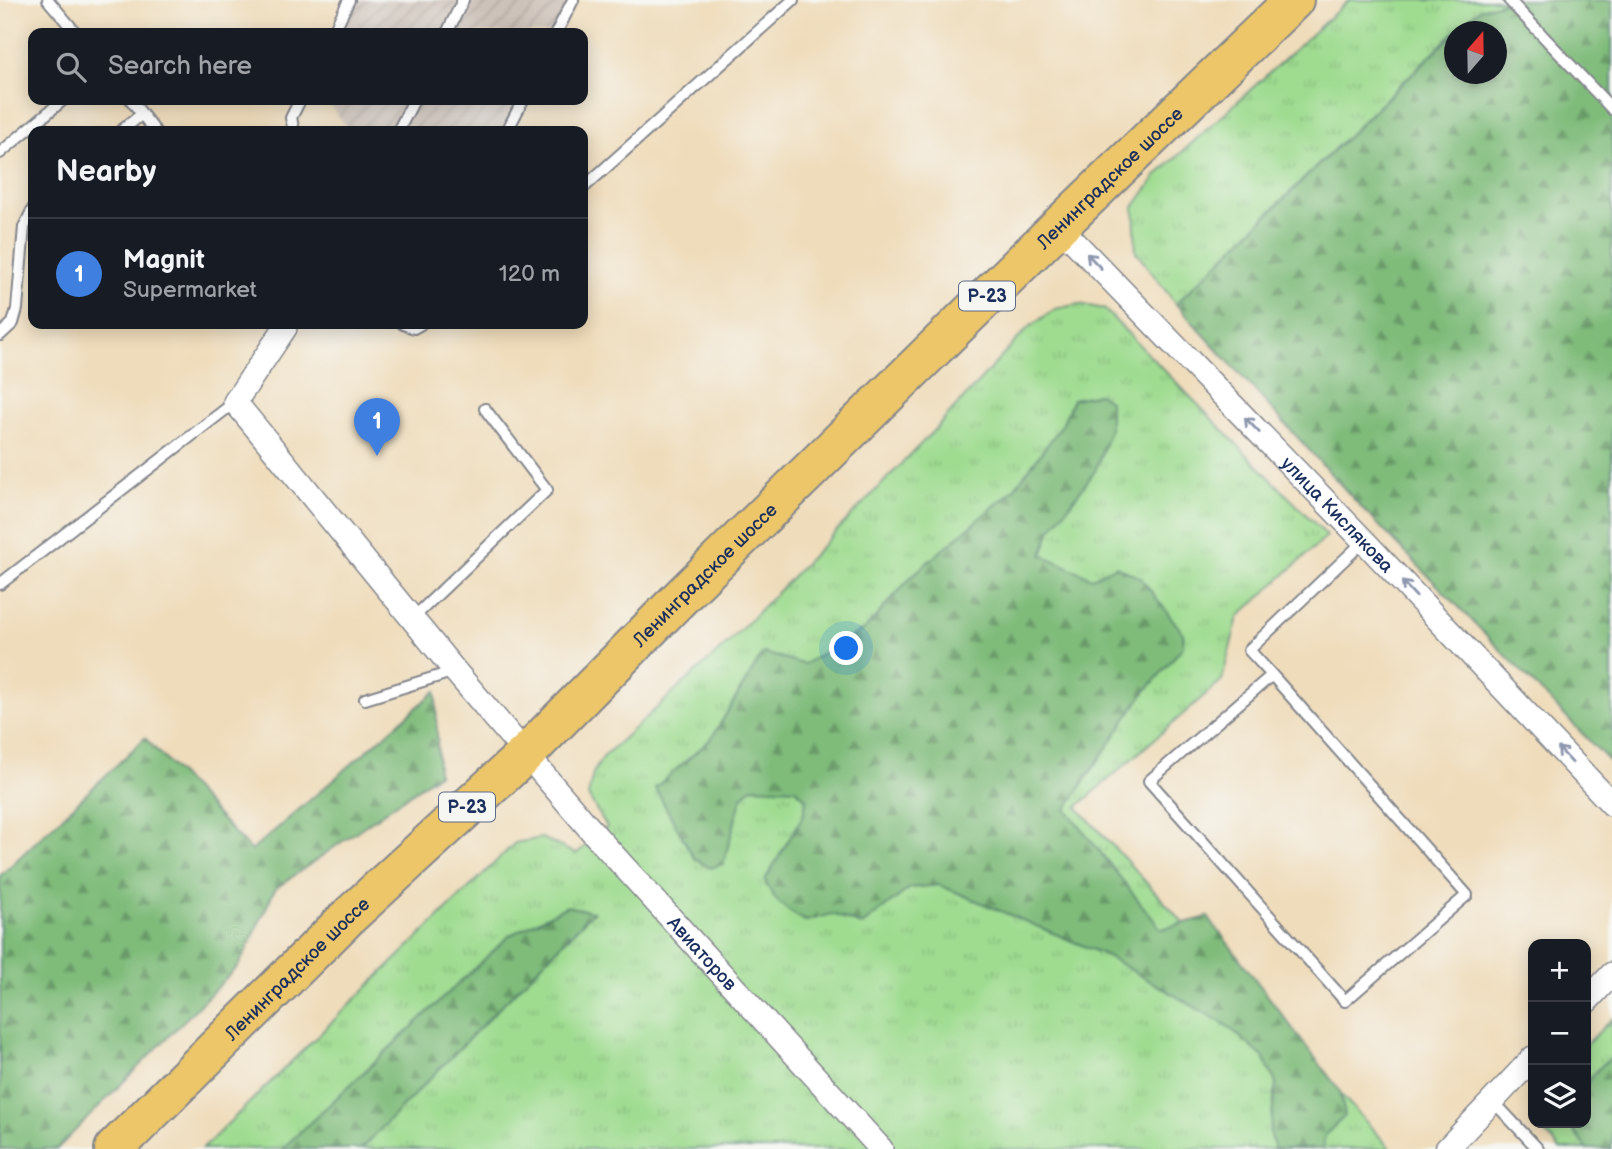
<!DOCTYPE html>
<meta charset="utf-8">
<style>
:root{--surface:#171b24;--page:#20242c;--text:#f1f3f6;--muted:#9ea1a6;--line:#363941;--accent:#ea580c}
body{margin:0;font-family:"Balsamiq Sans",sans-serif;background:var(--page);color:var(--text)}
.controls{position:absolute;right:21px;bottom:21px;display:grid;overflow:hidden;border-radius:14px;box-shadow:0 4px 18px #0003}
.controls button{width:63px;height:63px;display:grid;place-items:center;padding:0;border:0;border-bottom:2px solid var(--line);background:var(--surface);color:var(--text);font:35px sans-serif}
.compass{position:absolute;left:1444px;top:21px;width:63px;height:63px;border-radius:50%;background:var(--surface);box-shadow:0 4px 18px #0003;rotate:20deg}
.you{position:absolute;left:847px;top:649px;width:24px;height:24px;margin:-18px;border:5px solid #fff;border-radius:50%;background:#1a73e8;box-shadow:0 0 0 10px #1a73e833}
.badge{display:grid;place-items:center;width:46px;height:46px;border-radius:50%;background:var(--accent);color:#fff;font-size:23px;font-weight:700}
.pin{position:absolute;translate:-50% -58px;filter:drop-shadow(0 2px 4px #0008)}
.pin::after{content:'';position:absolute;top:37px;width:24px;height:21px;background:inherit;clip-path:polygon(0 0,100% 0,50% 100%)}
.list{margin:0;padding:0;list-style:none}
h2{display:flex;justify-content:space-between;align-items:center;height:91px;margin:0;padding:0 28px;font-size:30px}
h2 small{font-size:23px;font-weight:400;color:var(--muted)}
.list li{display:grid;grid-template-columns:46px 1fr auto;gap:21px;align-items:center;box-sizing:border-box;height:112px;padding:0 28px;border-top:2px solid var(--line)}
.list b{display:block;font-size:26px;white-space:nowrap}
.list p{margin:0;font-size:23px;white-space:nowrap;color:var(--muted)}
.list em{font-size:23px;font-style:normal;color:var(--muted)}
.icon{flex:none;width:38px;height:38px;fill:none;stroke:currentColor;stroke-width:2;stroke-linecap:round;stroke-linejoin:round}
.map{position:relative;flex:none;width:1612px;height:1149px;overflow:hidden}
.search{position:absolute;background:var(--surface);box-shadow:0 4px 18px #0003;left:28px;top:28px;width:560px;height:77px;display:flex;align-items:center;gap:18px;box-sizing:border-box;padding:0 24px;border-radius:14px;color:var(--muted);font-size:26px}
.panel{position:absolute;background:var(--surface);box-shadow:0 4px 18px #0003;left:28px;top:126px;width:560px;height:203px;border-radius:14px}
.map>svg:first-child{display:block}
</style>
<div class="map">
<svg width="1612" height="1149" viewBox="0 0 1612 1149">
<defs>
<pattern id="industrial-furrows" width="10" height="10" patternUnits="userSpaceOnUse" patternTransform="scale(1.75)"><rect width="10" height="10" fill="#cdc2b9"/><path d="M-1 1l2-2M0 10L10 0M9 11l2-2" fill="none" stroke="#afa7a1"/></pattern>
<pattern id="grass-tufts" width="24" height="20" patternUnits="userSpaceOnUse" patternTransform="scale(1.75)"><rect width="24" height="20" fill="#9fdc90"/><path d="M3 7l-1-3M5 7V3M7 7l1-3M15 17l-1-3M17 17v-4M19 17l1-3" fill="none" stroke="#88bd7f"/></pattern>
<pattern id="forest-firs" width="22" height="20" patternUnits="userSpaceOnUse" patternTransform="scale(1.75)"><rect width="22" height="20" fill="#7fbc7a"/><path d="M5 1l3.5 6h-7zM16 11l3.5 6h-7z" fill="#679967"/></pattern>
</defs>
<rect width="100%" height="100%" fill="#f6f6f2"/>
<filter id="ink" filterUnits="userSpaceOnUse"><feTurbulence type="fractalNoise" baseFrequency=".0143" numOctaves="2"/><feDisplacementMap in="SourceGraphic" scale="14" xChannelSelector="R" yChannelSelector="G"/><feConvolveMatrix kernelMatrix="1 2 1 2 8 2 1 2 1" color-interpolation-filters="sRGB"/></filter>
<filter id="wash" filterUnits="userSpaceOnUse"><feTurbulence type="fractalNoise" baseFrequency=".00686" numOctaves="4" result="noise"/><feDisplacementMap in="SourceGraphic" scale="28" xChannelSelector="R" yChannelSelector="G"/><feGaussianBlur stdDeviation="1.57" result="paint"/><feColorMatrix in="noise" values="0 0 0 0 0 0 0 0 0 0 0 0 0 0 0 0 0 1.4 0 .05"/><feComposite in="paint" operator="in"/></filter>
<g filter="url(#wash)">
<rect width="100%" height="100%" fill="#efdcba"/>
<path fill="url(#industrial-furrows)" d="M350,0H578L561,33H333Z
M326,100H528L512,131H350Z"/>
<path fill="url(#grass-tufts)" stroke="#5d8677" stroke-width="2" d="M1349,0H1512L1480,9L1454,32L1176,304L1136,252L1134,207L1158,174Z
M1079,304L1104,309L1327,536L1238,617L1222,680L1077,807L1391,1149H202L515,843L542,838L576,854L607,827L588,796L593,773L604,756L727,644L942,422L1027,329L1055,309Z
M1612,1019V1149H1560L1536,1123H1586V1045Z"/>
<path fill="url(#forest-firs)" stroke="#4d766c" stroke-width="2" d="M1512,0H1612V764L1360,506L1176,304L1454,33V74H1496V32L1456,31L1480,9Z
M1099,394L1110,402V430L1095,471L1051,530L1042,555L1092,578L1116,566L1141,578L1183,633V647L1140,698L1066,809L1161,929L1208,917L1340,1091L1345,1116L1325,1135L1323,1149H1275L1270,1132L1276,1083L1263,1057L1229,1027L1105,955L939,885L910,888L862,925L832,914L806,921C787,912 772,900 765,880L804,814L806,799L796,789L752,787L742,797L723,864L710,868L694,858L655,788L711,739L763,653L804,664L866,628L913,575L1013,490L1062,425L1073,399Z
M436,691L438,774L275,889L239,965L57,1149H0V876L145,738L251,851Z
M567,906L593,912L361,1149H282L510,935Z
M1612,1057V1149H1587L1574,1132V1123H1586C1586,1083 1580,1083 1612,1057Z"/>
</g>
<g filter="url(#ink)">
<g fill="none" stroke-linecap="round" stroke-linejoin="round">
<defs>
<path id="lane" d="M48,0L76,33
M1509,0L1612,109
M333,33L349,0
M447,33L463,0
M556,33L573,0
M131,100L155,131
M121,131L142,114
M294,131L291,118L300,100
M398,131L414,100
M507,131L523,100
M0,153L63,100
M583,188L793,0
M403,324L414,328L421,324
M0,335L13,323L17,309L24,227L33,209
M0,584L235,402
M412,619L547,490L485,409
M1272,675L1149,781L1345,1001L1467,895L1272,675L1249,650L1364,541
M365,699L455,671
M1493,1101L1538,1149"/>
<g id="street">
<path id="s1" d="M1059,226L1364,541L1612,804"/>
<path id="s2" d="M285,328L235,402L455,671L596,836L881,1149"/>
<path d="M1586,1002L1612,974"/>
<path d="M1447,1149L1533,1058"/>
</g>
<g id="highway">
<path id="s3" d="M114,1149L347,918L527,753L683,595L1059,226L1294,0"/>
</g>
</defs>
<use href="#lane" stroke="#85868c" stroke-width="14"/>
<use href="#street" stroke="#85868c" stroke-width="26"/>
<use href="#highway" stroke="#85868c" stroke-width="42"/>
<use href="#lane" stroke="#fff" stroke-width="10"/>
<use href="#street" stroke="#fff" stroke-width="23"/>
<use href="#highway" stroke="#ecc669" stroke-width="38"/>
</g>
<defs><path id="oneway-shaft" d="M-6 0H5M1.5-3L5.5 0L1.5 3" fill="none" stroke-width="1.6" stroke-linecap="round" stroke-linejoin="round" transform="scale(1.75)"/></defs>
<g stroke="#8d97ae">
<use href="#oneway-shaft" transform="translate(1094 261) rotate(-134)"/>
<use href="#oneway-shaft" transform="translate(1252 425) rotate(-134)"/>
<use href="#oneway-shaft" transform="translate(1409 589) rotate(-133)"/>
<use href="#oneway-shaft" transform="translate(1565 755) rotate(-133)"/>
</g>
</g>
<g text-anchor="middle" stroke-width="5" stroke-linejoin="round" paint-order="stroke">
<g fill="#f6f6f2" stroke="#5d6b8a" stroke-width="2">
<rect x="959" y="281.5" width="56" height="29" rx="5"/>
<rect x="439" y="792.5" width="56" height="29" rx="5"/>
</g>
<g font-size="18" font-weight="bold" fill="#1b2f5e">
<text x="987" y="302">Р-23</text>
<text x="467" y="813">Р-23</text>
</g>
<g font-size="19" fill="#1b2f5e" stroke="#f6f6f2">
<text dy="7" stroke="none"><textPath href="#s3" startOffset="1391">Ленинградское шоссе</textPath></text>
<text dy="7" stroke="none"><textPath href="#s1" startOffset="401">улица Кислякова</textPath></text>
<text dy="7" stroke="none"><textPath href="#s3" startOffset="824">Ленинградское шоссе</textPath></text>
<text dy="7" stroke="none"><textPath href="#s2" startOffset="812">Авиаторов</textPath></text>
<text dy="7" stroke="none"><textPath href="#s3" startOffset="257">Ленинградское шоссе</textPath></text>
</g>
</g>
</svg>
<div class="controls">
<button>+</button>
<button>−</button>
<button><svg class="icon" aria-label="layers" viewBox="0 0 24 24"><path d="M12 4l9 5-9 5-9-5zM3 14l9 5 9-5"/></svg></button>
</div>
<svg class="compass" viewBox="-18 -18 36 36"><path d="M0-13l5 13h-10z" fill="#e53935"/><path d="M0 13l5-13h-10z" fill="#9ea1a6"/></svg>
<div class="you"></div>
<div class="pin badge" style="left:377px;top:456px;background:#3f7fe0">1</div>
<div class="search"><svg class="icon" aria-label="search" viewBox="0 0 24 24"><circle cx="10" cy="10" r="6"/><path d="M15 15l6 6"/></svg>Search here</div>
<section class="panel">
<h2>Nearby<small></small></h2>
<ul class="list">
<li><span class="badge" style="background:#3f7fe0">1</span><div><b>Magnit</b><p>Supermarket</p></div><em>120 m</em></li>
</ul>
</section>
</div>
